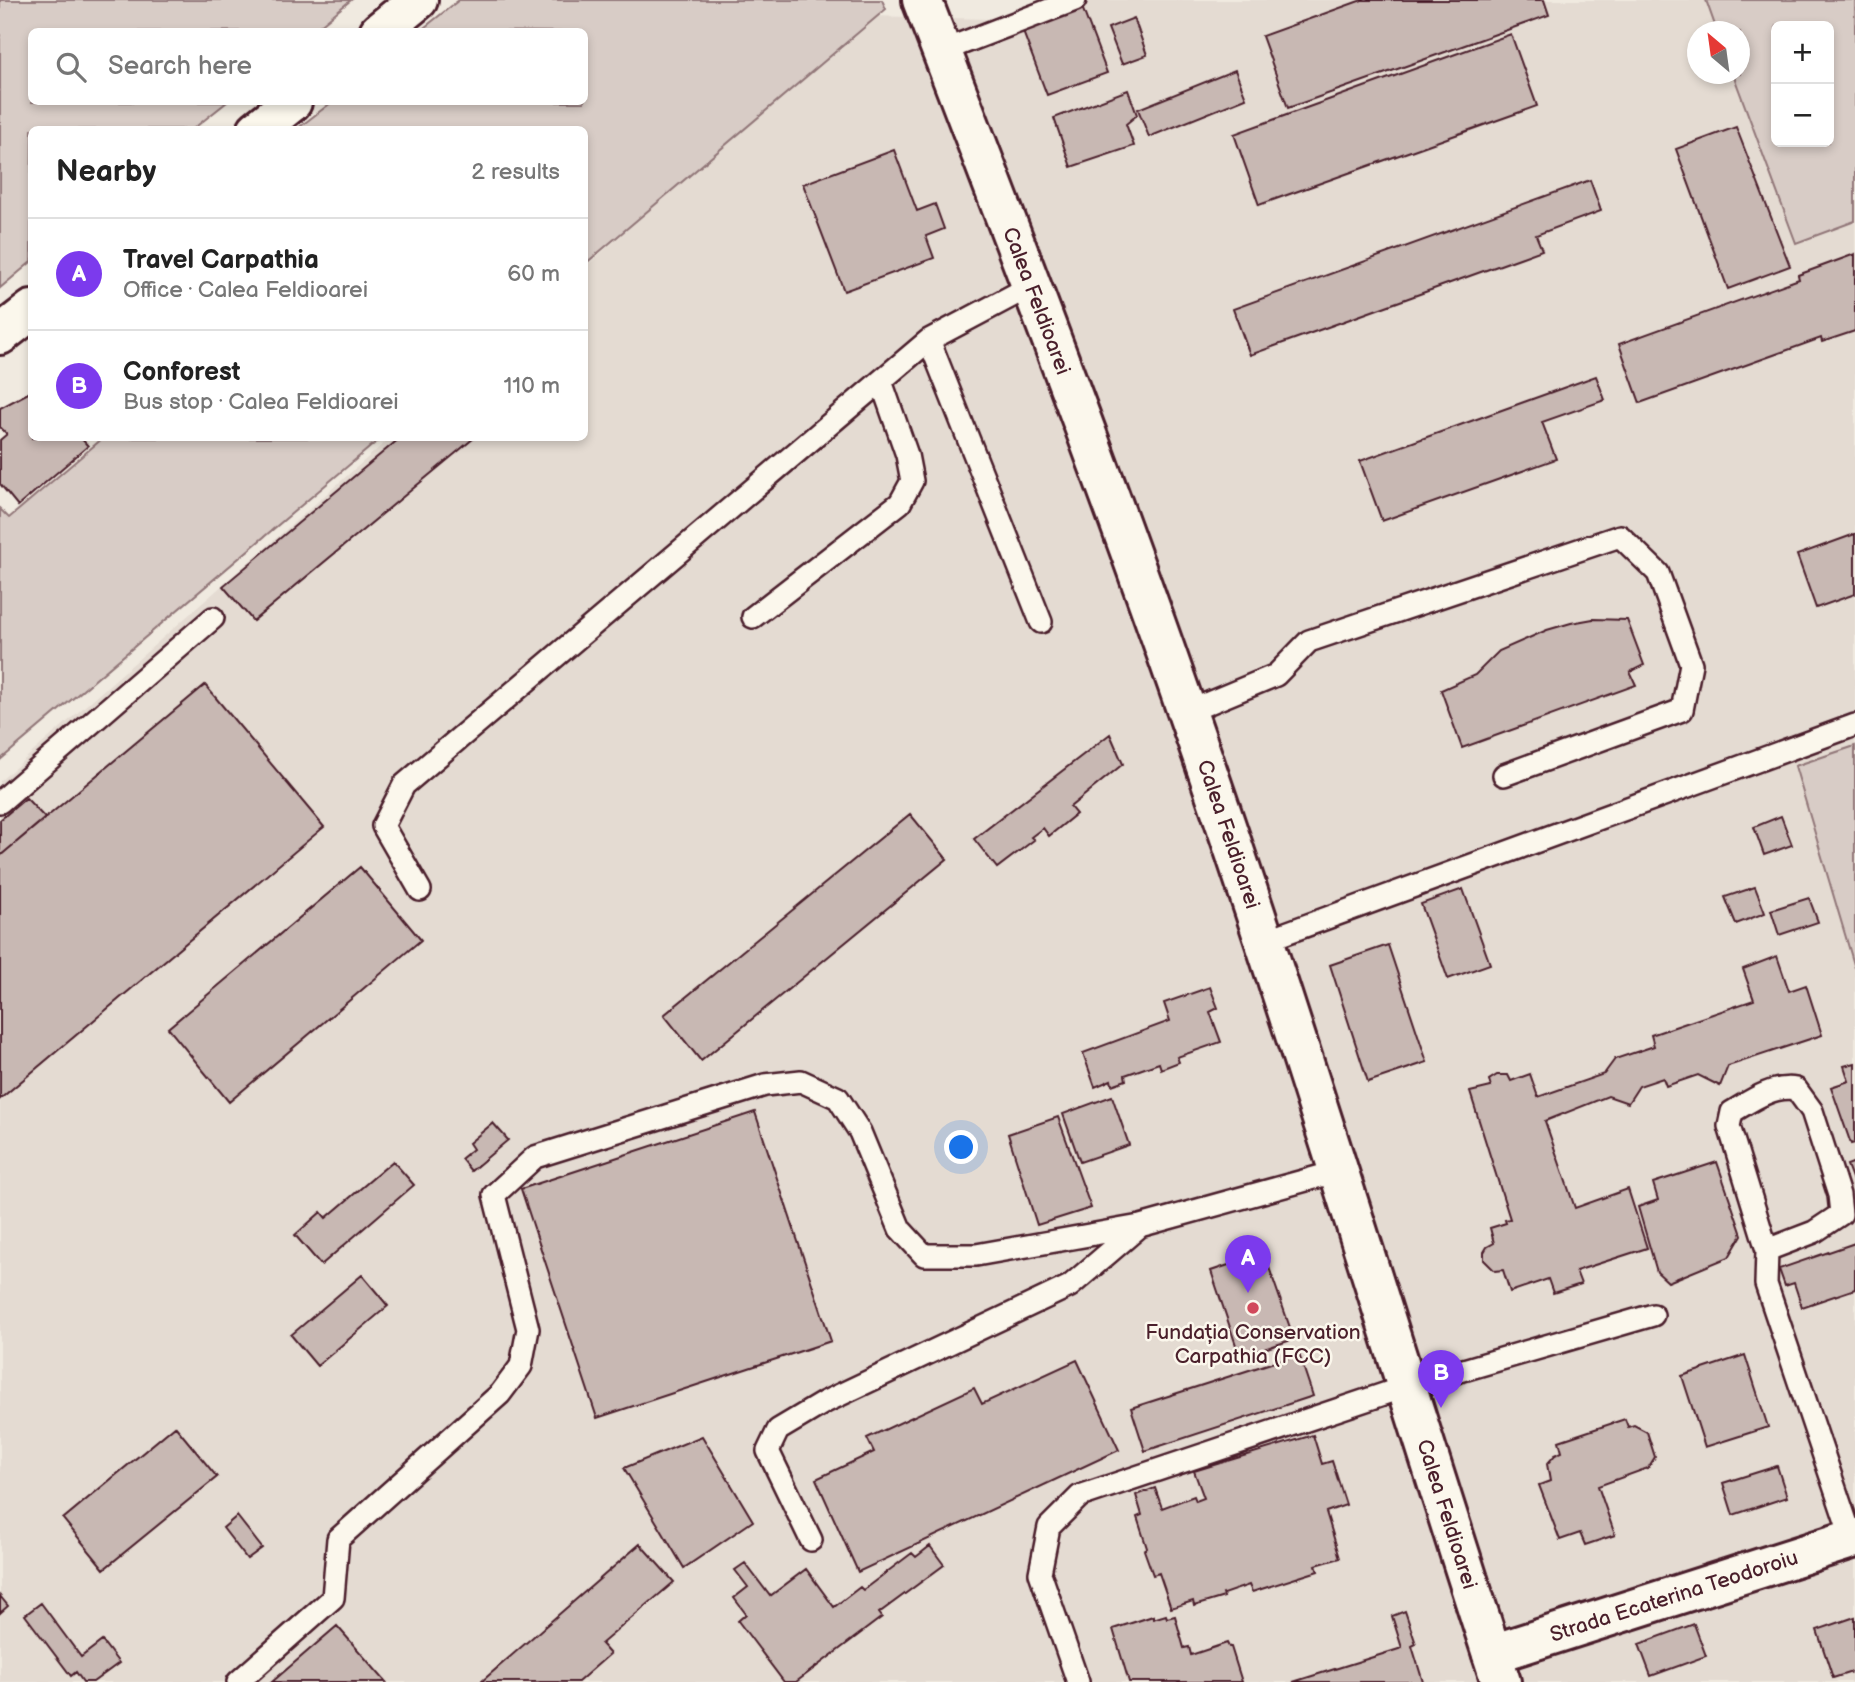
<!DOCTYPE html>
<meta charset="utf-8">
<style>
:root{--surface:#fff;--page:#f2f2f2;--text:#222;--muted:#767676;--line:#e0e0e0;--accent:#7c3aed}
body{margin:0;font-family:"Balsamiq Sans",sans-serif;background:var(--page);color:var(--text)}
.controls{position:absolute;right:21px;top:21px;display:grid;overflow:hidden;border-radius:10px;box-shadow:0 4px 10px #0003}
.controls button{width:63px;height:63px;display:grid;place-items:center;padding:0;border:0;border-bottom:2px solid var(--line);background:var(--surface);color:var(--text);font:35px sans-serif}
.compass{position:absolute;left:1687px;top:21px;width:63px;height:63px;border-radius:50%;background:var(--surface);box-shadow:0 4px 10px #0003;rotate:331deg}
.you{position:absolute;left:962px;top:1148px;width:24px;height:24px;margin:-18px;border:5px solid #fff;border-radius:50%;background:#1a73e8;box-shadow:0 0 0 10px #1a73e833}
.badge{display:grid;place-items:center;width:46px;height:46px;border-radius:50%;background:var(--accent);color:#fff;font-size:23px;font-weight:700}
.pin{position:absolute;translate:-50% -58px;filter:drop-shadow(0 2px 4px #0008)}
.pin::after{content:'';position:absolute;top:37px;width:24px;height:21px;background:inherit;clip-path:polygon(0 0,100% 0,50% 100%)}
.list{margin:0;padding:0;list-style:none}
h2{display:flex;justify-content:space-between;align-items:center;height:91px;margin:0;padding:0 28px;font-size:30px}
h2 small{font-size:23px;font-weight:400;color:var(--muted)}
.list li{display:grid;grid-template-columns:46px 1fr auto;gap:21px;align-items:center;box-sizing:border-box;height:112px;padding:0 28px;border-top:2px solid var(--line)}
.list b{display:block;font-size:26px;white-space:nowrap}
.list p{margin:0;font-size:23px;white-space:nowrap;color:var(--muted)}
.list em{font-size:23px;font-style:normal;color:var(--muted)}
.icon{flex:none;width:38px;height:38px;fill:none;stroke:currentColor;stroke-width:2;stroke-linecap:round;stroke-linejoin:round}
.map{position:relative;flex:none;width:1855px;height:1682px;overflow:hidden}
.search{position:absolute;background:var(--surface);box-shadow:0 4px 10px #0003;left:28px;top:28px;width:560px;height:77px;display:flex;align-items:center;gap:18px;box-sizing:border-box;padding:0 24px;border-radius:10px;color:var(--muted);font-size:26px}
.panel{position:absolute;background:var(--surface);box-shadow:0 4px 10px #0003;left:28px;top:126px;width:560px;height:315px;border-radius:10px}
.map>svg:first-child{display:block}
</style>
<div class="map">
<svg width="1855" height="1682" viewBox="0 0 1855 1682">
<rect width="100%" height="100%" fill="#f0eae0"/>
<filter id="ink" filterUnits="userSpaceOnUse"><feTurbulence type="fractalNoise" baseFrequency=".0143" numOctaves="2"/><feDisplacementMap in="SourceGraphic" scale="14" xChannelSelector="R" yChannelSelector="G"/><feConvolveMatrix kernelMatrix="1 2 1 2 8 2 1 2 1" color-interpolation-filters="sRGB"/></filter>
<g filter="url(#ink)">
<path fill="#e4dbd2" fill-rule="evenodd" d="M1040,0H1855V1682H0V781L390,438H584L585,267L869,16L991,19ZM1776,26H1829V142H1776ZM1698,32H1740V74H1698Z"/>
<path fill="#d8ccc6" stroke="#917678" stroke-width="2" fill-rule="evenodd" d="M0,0H351L313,31L32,32V102H227L193,129L32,130L31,262L0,288Z
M459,0H882L886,9L585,264L584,130L297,129L332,102H584V32L420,31Z
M1706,0H1855V221L1796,243L1733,74H1740V32L1717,31ZM1776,26H1829V142H1776Z
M103,438H381L0,760V509L9,518Z
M1855,746V968L1795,766Z"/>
<path fill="#c8b8b3" stroke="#4a1f2b" stroke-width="2" d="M1362,0H1544L1549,15L1288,108L1262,36Z
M1082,7L1107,73L1047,95L1022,29Z
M1134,18L1147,55L1122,64L1108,28Z
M1511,34L1537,106L1259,205L1234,134Z
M1235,70L1246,98L1149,137L1138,109Z
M1128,90L1137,115L1126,124L1134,146L1071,167L1054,118Z
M1736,127L1790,266L1728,289L1676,149Z
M894,150L917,211L935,204L944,229L926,236L934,258L844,291L803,184Z
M1590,180L1601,211L1536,235L1542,250L1250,355L1233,309Z
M1855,254V331L1822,342L1821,338L1640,403L1619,344L1799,279L1798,275Z
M1596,376L1605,400L1542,422L1556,459L1382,521L1360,461Z
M32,391V438H81L88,446L18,506L0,484V440L7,434L0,427V408Z
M400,438H474L253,621L223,586Z
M1855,534V594L1816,608L1797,555Z
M1593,619L1627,620L1644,665L1630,672L1636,685L1462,748L1441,690L1475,675L1499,651L1547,630L1571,623Z
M205,685L324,827L0,1099V856Z
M1110,734L1123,764L1070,807L1076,814L1049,836L1043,828L1031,837L1034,840L997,868L974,839Z
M26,798L45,818L0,856V820Z
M910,814L947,859L701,1061L664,1015Z
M1781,816L1792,845L1764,855L1754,827Z
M360,867L421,940L229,1102L168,1028Z
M1755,887L1765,913L1736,924L1725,897Z
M1463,889L1490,964L1448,979L1421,904Z
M1809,898L1818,922L1779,935L1771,910Z
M1388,945L1427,1062L1368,1082L1330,965Z
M1777,956L1789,991L1806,985L1822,1035L1728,1066L1720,1086L1698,1075L1666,1086L1663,1078L1639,1086L1628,1103L1608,1096L1545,1121L1575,1208L1628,1189L1647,1248L1576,1271L1581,1284L1553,1293L1548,1279L1510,1292L1503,1270L1495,1271L1484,1260V1252L1487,1247L1494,1243L1490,1228L1506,1223L1505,1220L1510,1219L1470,1092L1491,1087L1489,1080L1497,1075H1508L1511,1081L1530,1074L1538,1097L1604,1074L1615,1059L1654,1046L1651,1035L1754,1000L1743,969Z
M1210,987L1218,1008L1210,1012L1221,1042L1177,1057L1179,1062L1161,1069L1159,1063L1125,1075L1126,1080L1112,1085L1111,1080L1095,1087L1083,1053L1170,1021L1164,1003Z
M1855,1063V1143L1851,1144L1831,1087L1849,1081L1844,1066Z
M1112,1096L1129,1145L1080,1162L1063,1114Z
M755,1112L831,1341L597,1418L521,1189Z
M1058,1117L1091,1208L1037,1225L1008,1134Z
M493,1123L508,1140L471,1171L461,1159L473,1149L469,1143Z
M393,1161L414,1185L321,1265L295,1235L321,1212L326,1218Z
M1717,1162L1742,1235L1729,1257L1668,1282L1657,1272L1638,1207L1658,1200L1653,1183Z
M1855,1162V1186L1847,1165Z
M1855,1243V1289L1802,1307L1794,1283L1785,1286L1779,1269Z
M1264,1253L1294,1339L1240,1357L1211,1271Z
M362,1275L388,1306L317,1366L291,1335Z
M1299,1354L1313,1396L1145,1451L1131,1408Z
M1745,1355L1768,1427L1705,1447L1682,1376Z
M1077,1360L1119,1450L858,1572L816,1479L874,1452L867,1438L974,1388L982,1404Z
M1625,1419L1628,1427L1634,1425L1647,1432L1655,1457L1648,1468L1598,1486L1615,1535L1585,1545L1580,1533L1560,1540L1539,1485L1550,1481L1547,1464L1555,1455L1562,1452L1559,1441Z
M175,1426L217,1477L104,1569L63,1519Z
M1313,1435L1322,1464L1332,1461L1346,1505L1326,1512L1340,1558L1316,1565L1318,1571L1252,1592L1249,1585L1223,1594L1224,1597L1194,1606L1193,1601L1171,1608L1159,1573L1153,1575L1144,1550L1147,1548L1137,1517L1142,1515L1136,1495L1155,1488L1162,1508L1194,1496L1196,1501L1204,1498L1194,1471Z
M702,1436L753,1521L684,1568L624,1468Z
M1777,1466L1787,1497L1733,1515L1723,1483Z
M237,1516L262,1548L247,1559L223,1528Z
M640,1544L674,1582L601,1644L610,1654L578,1682H481Z
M930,1546L944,1565L879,1613L882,1617L796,1682H784L738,1621L746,1614L734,1598L748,1587L735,1570L745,1563L770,1596L806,1569L834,1607L860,1587L863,1590L912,1553L916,1557Z
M0,1596L8,1606L0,1613Z
M41,1603L81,1657L102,1641L119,1663L93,1682H83L76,1672L71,1676L25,1615Z
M1405,1611L1416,1644L1412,1646L1423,1682H1293L1402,1648L1392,1616Z
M1166,1615L1167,1618L1175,1616L1184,1648L1189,1647L1191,1655L1227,1643L1229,1647H1231L1242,1682H1129L1113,1629L1153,1616V1619Z
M1855,1617V1671L1833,1678L1817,1630Z
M1694,1624L1706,1656L1651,1676L1639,1644Z
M337,1626L386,1682H272Z"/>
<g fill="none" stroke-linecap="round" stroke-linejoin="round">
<defs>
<path id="service" d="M942,51L1075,0
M929,340L1041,622
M753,617L900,503L912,481L907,455L881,381
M1187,712L1276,675L1309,641L1620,536L1658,573L1691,664L1682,710L1504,775
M0,802L213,618
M420,890L383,826L404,785L929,340L1031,286
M1264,941L1855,725
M1767,1250L1814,1232L1841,1214L1839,1195L1812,1111L1796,1089C1773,1085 1752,1100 1732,1112L1729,1126L1767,1250L1766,1284L1852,1539
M811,1540L768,1451L778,1430L825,1402L1070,1286L1140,1226
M238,1682L333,1598L338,1539L500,1394L521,1366L528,1329L494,1195L535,1157L765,1085L801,1081L838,1098L860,1132L900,1229L924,1255H976L1140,1226L1339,1171
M1078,1682L1040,1573L1049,1527L1080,1496L1405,1387L1653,1315"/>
<g id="minor">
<path d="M379,32L418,0"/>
<path d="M257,130L292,102"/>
<path d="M0,335L32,310"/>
<path id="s1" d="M1492,1654L1855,1538"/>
</g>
<g id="secondary">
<path id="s2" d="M922,0C1013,237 1104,473 1187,712C1299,1033 1396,1359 1501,1682"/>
</g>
</defs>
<use href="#service" stroke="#4a1f2b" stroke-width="26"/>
<use href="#minor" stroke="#4a1f2b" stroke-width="44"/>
<use href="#secondary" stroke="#4a1f2b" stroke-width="44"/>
<use href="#service" stroke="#fbf7ec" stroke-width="21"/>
<use href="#minor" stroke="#fbf7ec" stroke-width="38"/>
<use href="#secondary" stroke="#fbf7ec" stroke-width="38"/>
</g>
</g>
<circle fill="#d1495b" stroke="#fbf7ec" stroke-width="2.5" cx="1253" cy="1308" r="7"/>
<g text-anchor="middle" stroke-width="5" stroke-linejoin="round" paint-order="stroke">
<g font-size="21" fill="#4a1f2b" stroke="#fbf7ec">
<text dy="7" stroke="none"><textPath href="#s2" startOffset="322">Calea Feldioarei</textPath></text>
<text dy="7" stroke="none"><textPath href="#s2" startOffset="889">Calea Feldioarei</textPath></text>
<text dy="7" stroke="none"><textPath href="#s2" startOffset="1603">Calea Feldioarei</textPath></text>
<text dy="7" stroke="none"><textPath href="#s1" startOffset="191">Strada Ecaterina Teodoroiu</textPath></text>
</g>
<g font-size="21" fill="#4a1f2b" stroke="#fbf7ec">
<text x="1253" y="1339">Fundația Conservation<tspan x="1253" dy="24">Carpathia (FCC)</tspan></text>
</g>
</g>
</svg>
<div class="controls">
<button>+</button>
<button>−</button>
</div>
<svg class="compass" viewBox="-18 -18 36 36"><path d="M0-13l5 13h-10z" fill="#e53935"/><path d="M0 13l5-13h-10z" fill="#767676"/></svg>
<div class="you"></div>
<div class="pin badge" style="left:1248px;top:1293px">A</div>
<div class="pin badge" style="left:1441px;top:1408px">B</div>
<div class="search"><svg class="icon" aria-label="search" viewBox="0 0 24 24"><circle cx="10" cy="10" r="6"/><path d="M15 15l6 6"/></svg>Search here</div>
<section class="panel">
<h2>Nearby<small>2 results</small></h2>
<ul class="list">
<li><span class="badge">A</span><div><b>Travel Carpathia</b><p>Office · Calea Feldioarei</p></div><em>60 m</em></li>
<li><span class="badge">B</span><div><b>Conforest</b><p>Bus stop · Calea Feldioarei</p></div><em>110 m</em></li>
</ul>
</section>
</div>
